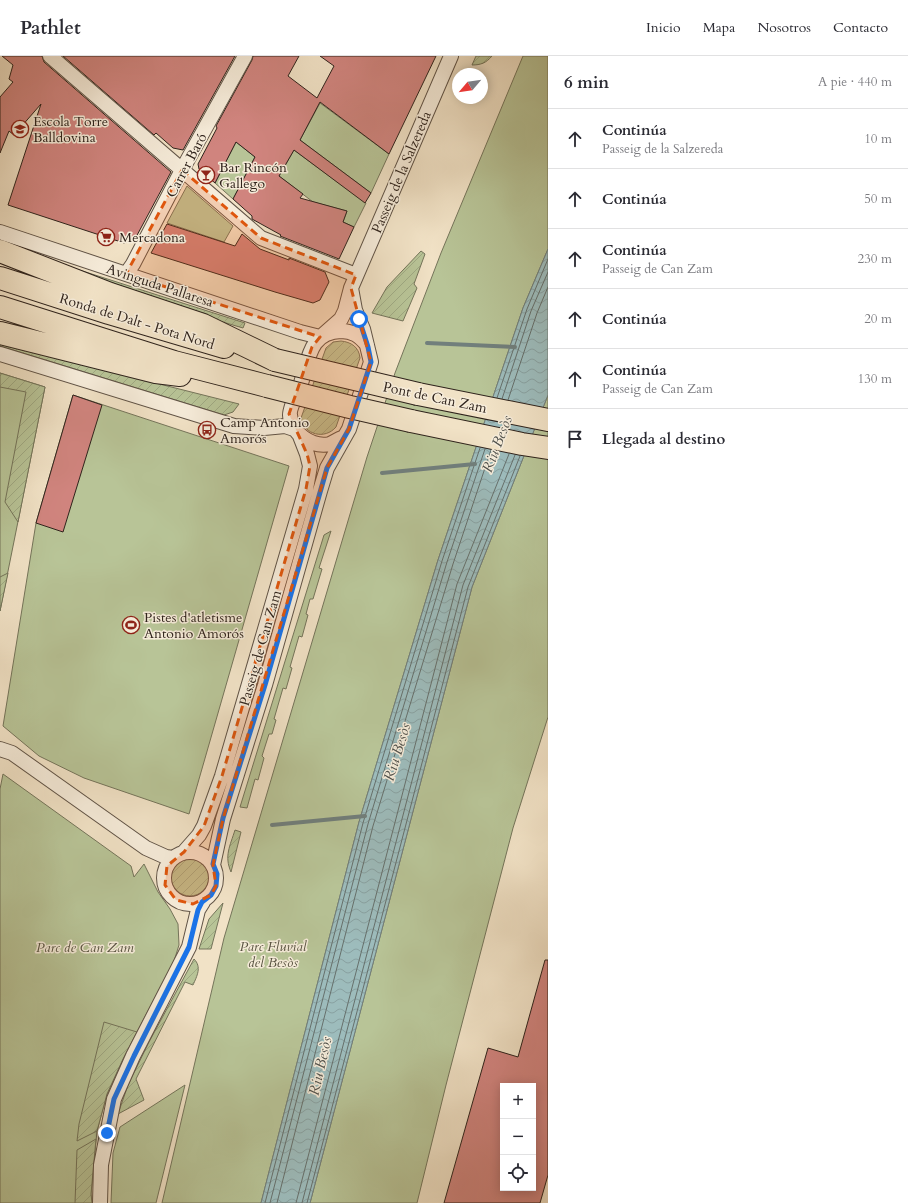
<!DOCTYPE html>
<html lang="es">
<meta charset="utf-8">
<style>
:root{--surface:#fff;--page:#f7f7f7;--text:#2b2b33;--muted:#7c7c81;--line:#e1e1e2}
body{margin:0;font-family:Cardo,serif;background:var(--page);color:var(--text)}
.controls{position:absolute;right:12px;bottom:12px;display:grid;overflow:hidden;border-radius:0px;box-shadow:0 2px 10px #0003}
.controls button{width:36px;height:36px;display:grid;place-items:center;padding:0;border:0;border-bottom:1px solid var(--line);background:var(--surface);color:var(--text);font:20px sans-serif}
.compass{position:absolute;left:452px;top:12px;width:36px;height:36px;border-radius:50%;background:var(--surface);box-shadow:0 2px 10px #0003;rotate:241deg}
.stop{position:absolute;width:12px;height:12px;margin:-9px;border:3px solid #1a73e8;border-radius:50%;background:#fff}
.stop.end{background:#1a73e8;border-color:#fff;box-shadow:0 1px 4px #0008}
.list{margin:0;padding:0;list-style:none}
h2{display:flex;justify-content:space-between;align-items:center;height:52px;margin:0;padding:0 16px;font-size:17px}
h2 small{font-size:13px;font-weight:400;color:var(--muted)}
.list li{display:grid;grid-template-columns:26px 1fr auto;gap:12px;align-items:center;box-sizing:border-box;height:60px;padding:0 16px;border-top:1px solid var(--line)}
.list b{display:block;font-size:15px;white-space:nowrap}
.list p{margin:0;font-size:13px;white-space:nowrap;color:var(--muted)}
.list em{font-size:13px;font-style:normal;color:var(--muted)}
.icon{flex:none;width:22px;height:22px;fill:none;stroke:currentColor;stroke-width:2;stroke-linecap:round;stroke-linejoin:round}
.map{position:relative;flex:none;width:548px;height:1147px;overflow:hidden}
header{display:flex;align-items:center;gap:24px;box-sizing:border-box;height:56px;padding:0 20px;background:var(--surface);border-bottom:1px solid var(--line)}
header strong{font-size:19px}
nav{display:flex;gap:22px;margin-inline-start:auto;font-size:14px}
main{display:flex}
aside{flex:1;background:var(--surface)}
.map>svg:first-child{display:block}
</style>
<header>
<strong>Pathlet</strong>
<nav><a>Inicio</a><a>Mapa</a><a>Nosotros</a><a>Contacto</a></nav>
</header>
<main>
<div class="map">
<svg width="548" height="1147" viewBox="0 0 548 1147">
<defs>
<pattern id="garden-furrows" width="10" height="10" patternUnits="userSpaceOnUse"><rect width="10" height="10" fill="#b8c497"/><path d="M-1 1l2-2M0 10L10 0M9 11l2-2" fill="none" stroke="#9ea882"/></pattern>
<pattern id="water-waves" width="16" height="10" patternUnits="userSpaceOnUse"><rect width="16" height="10" fill="#9dbcbc"/><path d="M0 5q4-4 8 0t8 0" fill="none" stroke="#88a1a1"/></pattern>
</defs>
<rect width="100%" height="100%" fill="#f1e2c6"/>
<filter id="stains"><feTurbulence type="fractalNoise" baseFrequency=".005" numOctaves="4"/><feColorMatrix values="0 0 0 0 .2 0 0 0 0 .09 0 0 0 0 .02 0 0 0 .5 -.17"/></filter>
<radialGradient id="worn" r=".72"><stop offset=".6" stop-color="#630" stop-opacity="0"/><stop offset="1" stop-color="#630" stop-opacity=".3"/></radialGradient>
<path fill="#b8c497" stroke="#74745a" d="M523,0H548V193L523,252L438,504L359,766L261,1147H162L224,882L367,401L395,317L441,197Z
M320,47L389,98L371,137L300,84Z
M236,86L255,101L233,143L215,127Z
M294,94L366,147L354,171L343,166L347,155L313,146L279,120Z
M187,130L233,170L224,186L167,167Z
M0,317L45,331L0,555Z
M73,339L289,410L189,758L84,722L39,700L3,670L36,467Z
M548,339V661L513,772L446,1029L417,1147H310L472,531Z
M331,475L319,512L322,513L313,543H310L306,558L308,559L302,581L299,580L290,611L292,612L286,633L283,632L274,663L276,664L272,678H269L262,700L264,702L258,724L255,723L247,752L240,751L324,479Z
M3,718L131,810L134,821L144,808L158,836L170,853L178,868L179,889L174,905L123,1003L107,1038L97,1075L91,1138L92,1147H0V733Z
M185,1029L156,1147H111L113,1097L120,1071Z"/>
<path fill="url(#garden-furrows)" stroke="#74745a" d="M476,0H492C486,7 481,9 472,9Z
M421,195L425,198L414,228L417,232L403,265L372,257L387,231Z
M23,196L245,267L243,272L145,243Z
M341,285C351,286 359,291 360,302L336,371C325,384 304,379 301,362L326,292L333,286Z
M0,288L239,348L233,356L224,359L0,290Z
M0,317L45,331L18,466L5,446L26,336L0,331Z
M8,517L0,555V521Z
M235,774L241,776L231,816C224,800 230,790 235,774Z
M171 821a19 19 0 1 1 38 0a19 19 0 1 1-38 0Z
M223,847L211,893H199L209,863Z
M194,903C202,911 197,920 193,929L185,926L136,1023L144,1044L118,1058L128,1029L149,986Z
M104,966L137,976L123,1003L107,1038L97,1075L77,1085L79,1068Z
M96,1083L91,1138L92,1147H75L77,1094Z"/>
<path fill="url(#water-waves)" stroke="#717f7c" d="M548,193V339L472,531L310,1147H261L359,766L438,504L523,252Z"/>
<g fill="none" stroke-linecap="round" stroke-linejoin="round">
<path stroke="#66706c" stroke-width="1" d="M497,342L527,253L548,203
M502,343L531,255L548,216
M508,344L537,257L548,231
M265,1147L363,767L442,505L480,392
M270,1147L368,768L447,506L485,393
M277,1147L373,770L453,508L491,394
M296,1147L457,528L509,398
M302,1147L463,529L515,399
M307,1147L468,531L520,400"/>
<path stroke="#717f7c" stroke-width="4" d="M427,287L515,291
M382,417L475,408
M272,769L365,760"/>
</g>
<path fill="#d0847e" stroke="#2f231c" fill-rule="evenodd" d="M2,0H42L44,6L171,116L135,183L124,187L8,149L41,48L14,79L9,75L0,97V41L13,26L9,23L13,9Z
M63,0H235L183,94L173,92L156,77L154,79Z
M253,0H299L288,20L317,42L334,10L320,0H436L389,98L320,46L300,84L371,137L365,147L294,94L279,120L303,138L300,142L347,155L343,166L354,171L339,203L280,180L281,179L252,163V160L233,143L255,101L236,86L215,127L199,113L198,108L217,72L216,70L252,4Z
M167,168L235,190L242,178L260,193L289,204V202L325,216L329,226L320,244L313,247L275,236L151,197Z
M73,339L102,349L63,476L36,467Z
M545,904H548V1119L540,1147H444L488,992L518,1001ZM503,1030H533V1132H503Z"/>
<g fill="none" stroke-linecap="round" stroke-linejoin="round">
<defs>
<path id="street" d="M50,0L261,182L356,219
M0,176L300,276L320,281
M126,218L133,208L182,114L245,0
M324,278L341,263L345,255L351,232L451,0
M0,298L234,370L264,372L285,370L294,373
M344,381C339,383 334,386 330,388C312,392 291,377 290,359C289,354 298,334 301,327C309,303 309,276 341,275C353,275 360,280 367,289
M0,693L12,697L146,792L166,801L173,802
M164 822a26 26 0 1 1 52 0a26 26 0 1 1-52 0Z
M184,796L199,779L204,770L222,720L306,433L310,410L307,398L300,380
M213,809L223,763L265,629L320,435L327,412L349,373L371,306L363,273L355,254L351,232
M100,1147L101,1109L114,1043L133,1000L189,891L198,854L203,846"/>
<path id="highway" d="M0,195L110,238L203,269L275,304
M0,222L109,257L224,291
M0,251L174,306L267,330
M0,277L156,316L180,319
M418,338L548,364
M411,365L522,388L548,392"/>
</defs>
<use href="#street" stroke="#605346" stroke-width="16"/>
<use href="#highway" stroke="#2f231c" stroke-width="24"/>
<use href="#street" stroke="#f6ecda" stroke-width="14"/>
<use href="#highway" stroke="#f1e2c6" stroke-width="22"/>
<defs>
<path id="highway-bridge" d="M275,304L418,338
M267,330L350,351L411,365"/>
</defs>
<use href="#highway-bridge" stroke="#2f231c" stroke-width="24" stroke-linecap="butt"/>
<use href="#highway-bridge" stroke="#f1e2c6" stroke-width="22"/>
</g>
<g fill="none" stroke-linecap="round" stroke-linejoin="round">
<path stroke="#1a73e8" stroke-width="5" d="M107,1077L114,1043L134,1000L189,891L198,854L202,846L211,839L216,830L217,818L213,808L223,762L265,629L327,412L349,373L371,306L368,291L359,263"/>
</g>
<path fill="#df560d" fill-opacity="0.2" stroke="#df560d" stroke-width="3" stroke-dasharray="8 5" stroke-linejoin="round" d="M182,114L261,182L356,219L351,232L371,306L349,373L327,412L223,763L213,809L216,830L211,839L193,848L176,844L165,829L167,810L184,796L204,770L222,720L306,433L310,410L307,398L289,358L312,291L320,281L126,218Z"/>
<defs>
<symbol id="school-ring" viewBox="-11 -11 22 22"><circle r="9.5" fill="#f6ecda" stroke="#8f2418" stroke-width="1.5"/><path d="M0-5L7-2L0 1L-7-2ZM-4 1L0 2.5L4 1V4Q0 6-4 4Z" fill="#8f2418"/></symbol>
<symbol id="bar-ring" viewBox="-11 -11 22 22"><circle r="9.5" fill="#f6ecda" stroke="#8f2418" stroke-width="1.5"/><path d="M-6-5H6L.8 .8V4.5H3.5V6h-7V4.5H-.8V.8Z" fill="#8f2418"/></symbol>
<symbol id="supermarket-ring" viewBox="-11 -11 22 22"><circle r="9.5" fill="#f6ecda" stroke="#8f2418" stroke-width="1.5"/><path d="M-6-5.5h2.5l.6 2H6L4.5 2H-2.5L-4.4-4H-6ZM-1.5 3.2a1.3 1.3 0 1 0 .1 0ZM3 3.2a1.3 1.3 0 1 0 .1 0Z" fill="#8f2418"/></symbol>
<symbol id="bus-ring" viewBox="-11 -11 22 22"><circle r="9.5" fill="#f6ecda" stroke="#8f2418" stroke-width="1.5"/><path d="M-5-6H5V4H4V6H2V4H-2V6H-4V4H-5ZM-3.5-4V0h7V-4ZM-3.5 1.2v1.5H-2V1.2ZM2 1.2v1.5H3.5V1.2Z" fill="#8f2418"/></symbol>
<symbol id="stadium-ring" viewBox="-11 -11 22 22"><circle r="9.5" fill="#f6ecda" stroke="#8f2418" stroke-width="1.5"/><path d="M0-5a6.5 5 0 1 0 0 10a6.5 5 0 1 0 0-10ZM-3.5-1.8h7v3.6h-7Z" fill="#8f2418"/></symbol>
</defs>
<g fill-rule="evenodd">
<use href="#school-ring" x="10" y="63" width="20" height="20"/>
<use href="#bar-ring" x="196" y="109" width="20" height="20"/>
<use href="#supermarket-ring" x="96" y="171" width="20" height="20"/>
<use href="#bus-ring" x="197" y="364" width="20" height="20"/>
<use href="#stadium-ring" x="121" y="559" width="20" height="20"/>
</g>
<g text-anchor="middle" stroke-width="3" stroke-linejoin="round" paint-order="stroke">
<g font-size="14" fill="#2f231c" stroke="#f6ecda" text-anchor="start">
<text x="33" y="70">Escola Torre<tspan x="33" dy="16">Balldovina</tspan></text>
<text x="219" y="116">Bar Rincón<tspan x="219" dy="16">Gallego</tspan></text>
<text x="119" y="186">Mercadona</text>
<text x="220" y="371">Camp Antonio<tspan x="220" dy="16">Amorós</tspan></text>
<text x="144" y="566">Pistes d'atletisme<tspan x="144" dy="16">Antonio Amorós</tspan></text>
</g>
<g font-size="14" fill="#2f231c" stroke="#f6ecda">
<text transform="translate(186 109) rotate(-62)" y="5">Carrer Baró</text>
<text transform="translate(401 116) rotate(-67)" y="5">Passeig de la Salzereda</text>
<text transform="translate(160 229) rotate(18)" y="5">Avinguda Pallaresa</text>
<text transform="translate(137 265) rotate(17)" y="5">Ronda de Dalt - Pota Nord</text>
<text transform="translate(435 341) rotate(12)" y="5">Pont de Can Zam</text>
<text transform="translate(260 592) rotate(-74)" y="5">Passeig de Can Zam</text>
</g>
<g font-size="14" font-style="italic" fill="#585341" stroke="#f6ecda">
<text x="273" y="895">Parc Fluvial<tspan x="273" dy="16">del Besòs</tspan></text>
<text x="85" y="896">Parc de Can Zam</text>
</g>
<g font-size="15" font-style="italic" fill="#50514c" stroke="#f6ecda">
<text transform="translate(497 388) rotate(-69)" y="5">Riu Besòs</text>
<text transform="translate(397 696) rotate(-73)" y="5">Riu Besòs</text>
<text transform="translate(320 1010) rotate(-77)" y="5">Riu Besòs</text>
</g>
</g>
<rect width="100%" height="100%" filter="url(#stains)"/>
<rect width="100%" height="100%" fill="url(#worn)"/>
</svg>
<div class="controls">
<button>+</button>
<button>−</button>
<button><svg class="icon" aria-label="locate" viewBox="0 0 24 24"><circle cx="12" cy="12" r="6"/><path d="M12 2v4M12 18v4M2 12h4M18 12h4"/></svg></button>
</div>
<svg class="compass" viewBox="-18 -18 36 36"><path d="M0-13l5 13h-10z" fill="#e53935"/><path d="M0 13l5-13h-10z" fill="#7c7c81"/></svg>
<div class="stop" style="left:359px;top:263px"></div>
<div class="stop end" style="left:107px;top:1077px"></div>
</div>
<aside>
<h2>6 min<small>A pie · 440 m</small></h2>
<ul class="list">
<li><svg class="icon" aria-label="ahead" viewBox="0 0 24 24"><path d="M12 20V5M6 11l6-6 6 6"/></svg><div><b>Continúa</b><p>Passeig de la Salzereda</p></div><em>10 m</em></li>
<li><svg class="icon" aria-label="ahead" viewBox="0 0 24 24"><path d="M12 20V5M6 11l6-6 6 6"/></svg><div><b>Continúa</b></div><em>50 m</em></li>
<li><svg class="icon" aria-label="ahead" viewBox="0 0 24 24"><path d="M12 20V5M6 11l6-6 6 6"/></svg><div><b>Continúa</b><p>Passeig de Can Zam</p></div><em>230 m</em></li>
<li><svg class="icon" aria-label="ahead" viewBox="0 0 24 24"><path d="M12 20V5M6 11l6-6 6 6"/></svg><div><b>Continúa</b></div><em>20 m</em></li>
<li><svg class="icon" aria-label="ahead" viewBox="0 0 24 24"><path d="M12 20V5M6 11l6-6 6 6"/></svg><div><b>Continúa</b><p>Passeig de Can Zam</p></div><em>130 m</em></li>
<li><svg class="icon" aria-label="arrive" viewBox="0 0 24 24"><path d="M6 21V4h12l-3 4 3 4H6"/></svg><div><b>Llegada al destino</b></div></li>
</ul>
</aside>
</main>
